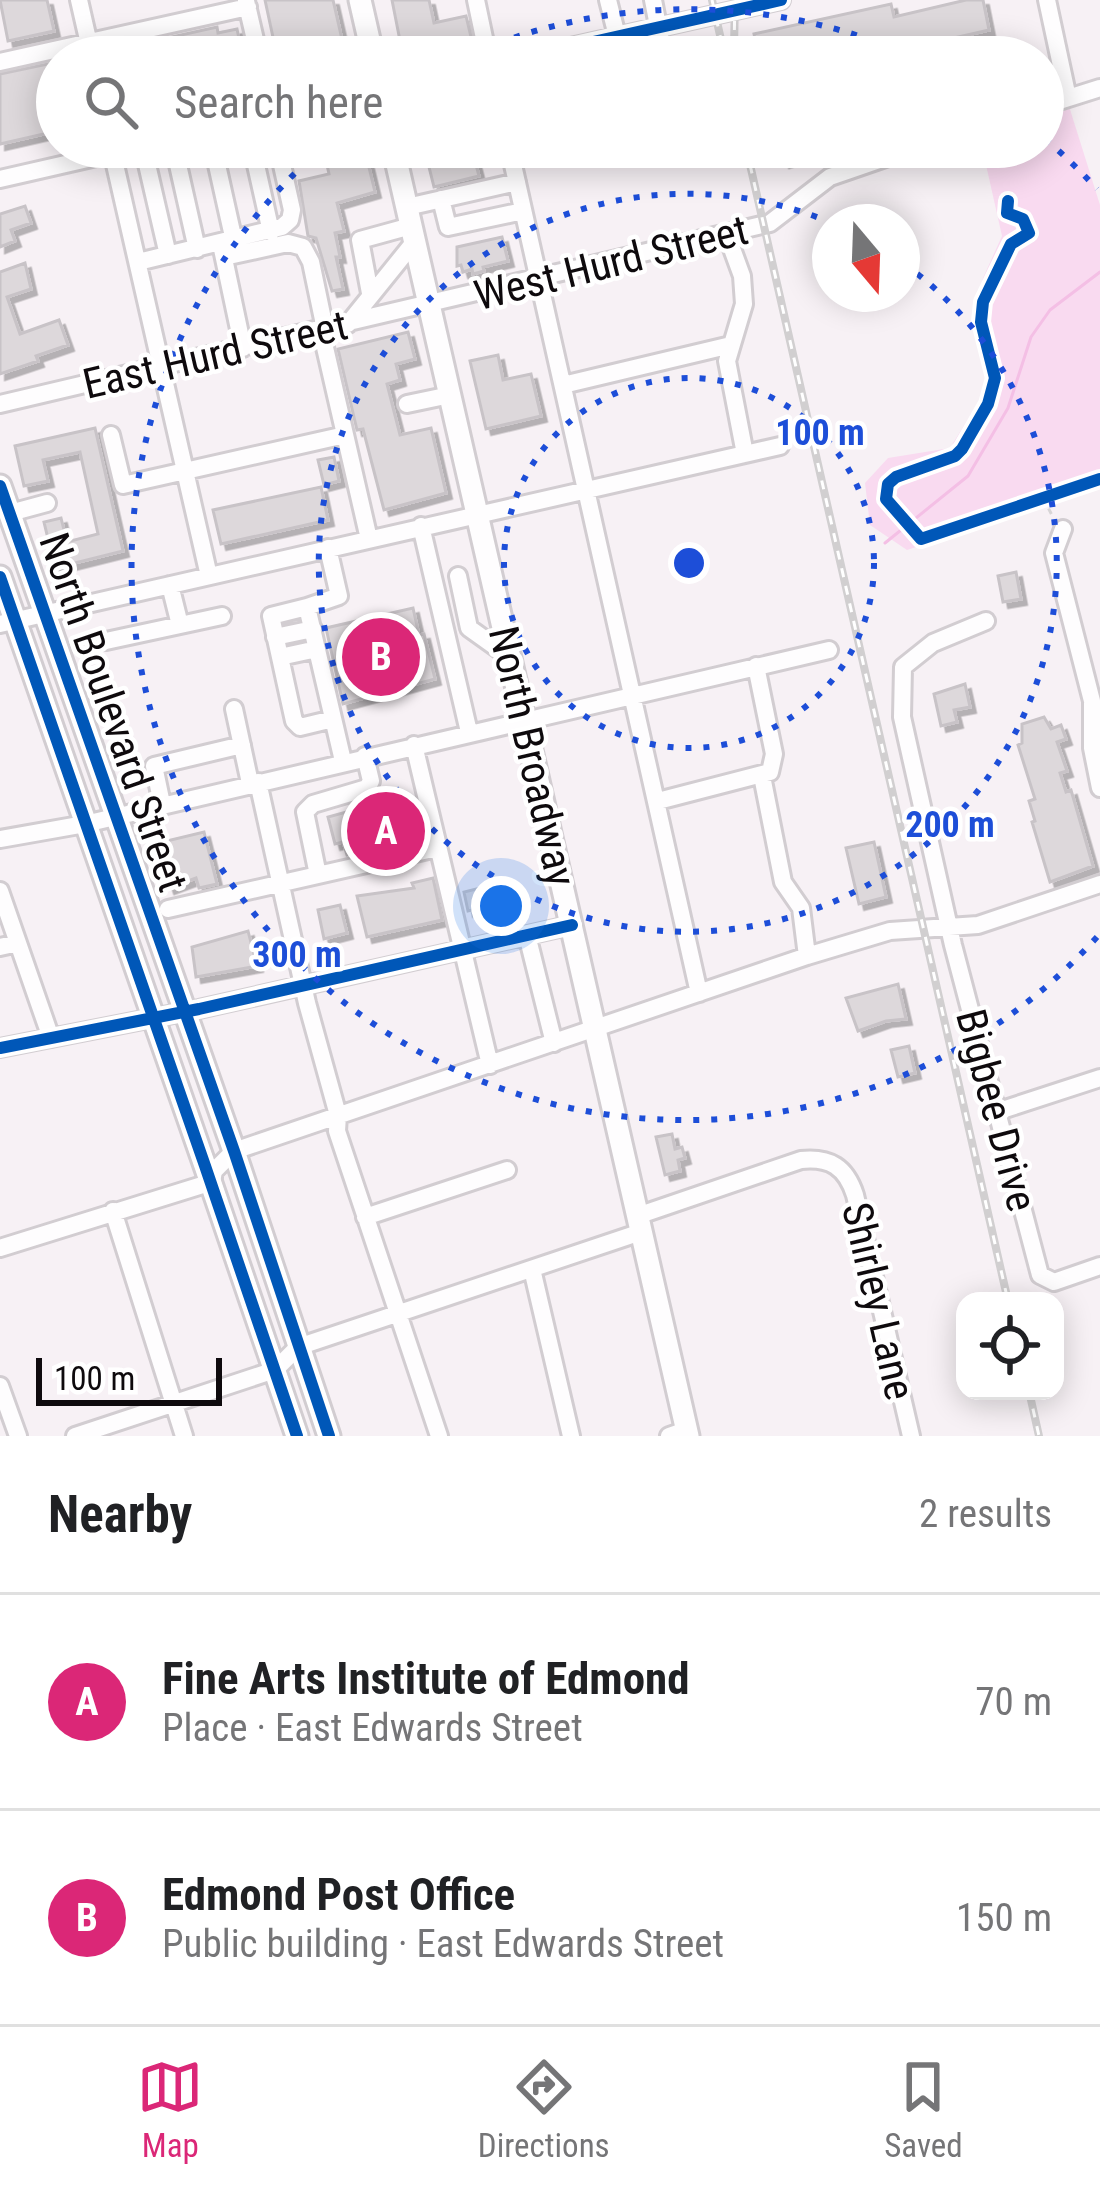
<!DOCTYPE html>
<meta charset="utf-8">
<style>
:root{--surface:#fff;--page:#f2f2f2;--text:#202124;--muted:#757577;--line:#e0e0e0;--accent:#db2777}
body{margin:0;font-family:"Roboto Condensed",sans-serif;background:var(--page);color:var(--text)}
.controls{position:absolute;right:36px;bottom:36px;display:grid;overflow:hidden;border-radius:24px;box-shadow:0 6px 30px #0003}
.controls button{width:108px;height:108px;display:grid;place-items:center;padding:0;border:0;border-bottom:3px solid var(--line);background:var(--surface);color:var(--text);font:60px sans-serif}
.compass{position:absolute;left:812px;top:204px;width:108px;height:108px;border-radius:50%;background:var(--surface);box-shadow:0 6px 30px #0003;rotate:161deg}
.scale{position:absolute;left:36px;bottom:30px;width:186px;box-sizing:border-box;padding-left:12px;border:6px solid #0e0a0d;border-top:0;font-size:33px;line-height:42px;white-space:nowrap;color:#0e0a0d;-webkit-text-stroke:9px #fff;paint-order:stroke}
.you{position:absolute;left:501px;top:906px;width:42px;height:42px;margin:-30px;border:9px solid #fff;border-radius:50%;background:#1a73e8;box-shadow:0 0 0 18px #1a73e833}
.badge{display:grid;place-items:center;width:78px;height:78px;border-radius:50%;background:var(--accent);color:#fff;font-size:39px;font-weight:700}
.pin{position:absolute;translate:-50% -50%;border:6px solid #fff;box-shadow:0 3px 12px #0006}
.list{margin:0;padding:0;list-style:none}
h2{display:flex;justify-content:space-between;align-items:center;height:156px;margin:0;padding:0 48px;font-size:51px}
h2 small{font-size:39px;font-weight:400;color:var(--muted)}
.list li{display:grid;grid-template-columns:78px 1fr auto;gap:36px;align-items:center;box-sizing:border-box;height:216px;padding:0 48px;border-top:3px solid var(--line)}
.list b{display:block;font-size:45px;white-space:nowrap}
.list p{margin:0;font-size:39px;white-space:nowrap;color:var(--muted)}
.list em{font-size:39px;font-style:normal;color:var(--muted)}
.icon{flex:none;width:66px;height:66px;fill:none;stroke:currentColor;stroke-width:2;stroke-linecap:round;stroke-linejoin:round}
.map{position:relative;flex:none;width:1100px;height:1436px;overflow:hidden}
.search{position:absolute;background:var(--surface);box-shadow:0 6px 30px #0003;left:36px;right:36px;top:36px;height:132px;display:flex;align-items:center;gap:30px;box-sizing:border-box;padding:0 42px;border-radius:66px;color:var(--muted);font-size:45px}
.sheet{height:588px;background:var(--surface)}
nav{display:flex;justify-content:space-around;align-items:center;box-sizing:border-box;height:168px;border-top:3px solid var(--line);background:var(--surface);font-size:33px;color:var(--muted)}
nav a{display:grid;justify-items:center;gap:6px}
nav .on{color:var(--accent)}
.map>svg:first-child{display:block}
</style>
<div class="map">
<svg width="1100" height="1436" viewBox="0 0 1100 1436">
<defs>
<filter id="shadow"><feDropShadow dx="5.5" dy="5.5" stdDeviation="0" flood-color="#0004"/></filter>
</defs>
<rect width="100%" height="100%" fill="#f7f1f5"/>
<path fill="#f9daf0" d="M1068,103L1100,205V487L907,550L870,525L865,483L888,458L950,448L989,385L973,314L983,278L1002,236L982,147H1043V112Z"/>
<g fill="none" stroke-linecap="round" stroke-linejoin="round">
<path stroke="#f4bfe5" stroke-width="3" d="M885,543L968,476L1008,408L1031,337L1050,310L1100,272"/>
</g>
<path fill="#ddd8db" stroke="#c8c3c7" stroke-width="3" filter="url(#shadow)" d="M0,0H47L54,31L8,41Z
M265,0H333L346,57H296L291,38L274,42Z
M392,0H429L434,23L466,16L472,41L403,56Z
M966,0H983L989,30L901,50L903,57H866L858,48L817,57H759L754,34L891,4L894,17Z
M217,27L218,33L237,29L243,57H114L113,50Z
M57,62V131L0,144V74Z
M323,147H364L375,192L337,203L344,231L335,233L340,257H336L343,289L332,291L316,238L308,236L299,181L329,174Z
M424,147H497V152L474,157L479,176L434,187Z
M781,147H824V149L784,162Z
M25,206L31,223L11,230L15,241L0,247V214Z
M502,237L508,261L483,267L484,271L473,274L472,269L463,272L461,265L457,266V247Z
M25,263L31,289L7,297L20,334L59,320L68,345L36,356L38,361L0,374V272Z
M408,332L415,359L396,364L400,380L387,384L400,435L431,428L446,493L384,510L363,429L357,430L338,349Z
M498,355L503,380L531,374L541,416L486,429L470,361Z
M95,428L123,551L55,568L44,522L61,518L67,542L98,534L80,452L43,460L48,481L24,486L15,446Z
M334,457L339,481L324,485L318,460Z
M321,487L328,520L221,544L213,510Z
M1016,572L1021,599L1003,602L998,576Z
M413,608L419,635L424,634L435,679L343,704L326,628Z
M965,684L970,707L954,710L957,722L941,726L934,694Z
M1044,717L1051,729L1061,725L1066,739L1057,742L1067,771L1060,773L1066,792L1071,790L1093,866L1050,882L1032,822L1035,821L1029,801L1035,799L1018,745L1022,743V724Z
M396,800L406,842L347,855L343,842L335,844L328,817L346,812L352,835L385,826L379,804Z
M204,832L217,884L199,888L196,878L169,888L154,844Z
M874,842L886,897L859,904L846,848Z
M433,878L442,920L367,937L357,896L414,888L412,883Z
M508,881L512,901L468,911L464,892Z
M340,905L347,933L324,939L318,910Z
M248,931L257,966L196,977L192,947Z
M898,984L906,1019L886,1021L858,1031L846,998Z
M909,1046L915,1073L898,1077L891,1050Z
M672,1134L675,1149L682,1147L685,1158L678,1160L680,1171L665,1175L656,1137Z"/>
<g fill="none" stroke-linecap="round" stroke-linejoin="round">
<defs>
<path id="minor" d="M79,0L92,57
M476,0L488,57
M608,0L617,36
M653,0L664,57
M1047,0L1068,98
M246,1L259,57
M526,57L781,0
M0,62L248,7
M1043,106L1100,88
M111,147L209,576
M143,147L168,255
M174,147L197,249
M213,147L234,241
M252,147L271,232
M509,147L699,993
M707,147V148
M0,179L140,147
M441,199L448,227L523,211
M407,207L517,182
M727,235L742,276L744,304L727,361L745,454
M222,249L243,348
M224,257L288,243L303,247L311,262L325,329
M138,262L282,227L290,220L292,210L278,147
M370,293L360,240L411,226
M348,324L415,241
M321,330L369,539
M563,385L731,345
M0,404L770,223L830,177L917,147
M407,404L450,395
M111,435L123,485L345,435
M10,513L47,503
M421,526L469,732
M1063,529L1054,553L1092,701V748L1100,788
M328,548L339,596L307,607L343,761
M458,576L469,628L511,658
M170,585L180,625
M307,607L271,616L294,721L300,727L333,719
M986,621L933,643L903,667L902,717L953,945L1040,1275L1054,1282L1100,1266
M0,624L780,446
M275,637L313,629
M106,641L222,616
M280,657L317,649
M234,709L250,783
M414,745L490,1065
M762,776L783,882L801,908L807,956
M258,782L307,1003L338,1115L337,1131L439,1436
M658,801L770,772L774,754L756,666
M162,804L154,766L242,745
M0,839L85,824L829,650
M318,875L305,812L313,804L367,788L371,781L365,756
M0,891L51,1038
M168,909L437,848
M527,935L554,1043
M0,947L18,943
M0,1048L199,1009L572,925
M999,1111L1100,1078
M113,1211L184,1436
M637,1216L801,1160C830,1157 846,1167 855,1195L911,1436
M365,1217L507,1170
M0,1248L212,1182L214,1171L234,1151L807,956L890,931L978,925L1100,884
M532,1269L571,1436
M0,1386L18,1436
M75,1436L275,1370L298,1347L641,1232
M669,1436L686,1430"/>
<path id="major" d="M360,0L373,57
M393,147L688,1436
M0,486L234,1151L329,1436
M0,577C101,863 200,1149 297,1436"/>
</defs>
<use href="#minor" stroke="#d2cdd1" stroke-width="22"/>
<use href="#major" stroke="#d2cdd1" stroke-width="27"/>
<path stroke="#d7d5d6" stroke-width="3" stroke-dasharray="6 6" stroke-linecap="butt" d="M1043,498L1054,519"/>
<use href="#minor" stroke="#fefdfe" stroke-width="16"/>
<use href="#major" stroke="#fefdfe" stroke-width="21"/>
<defs>
<path id="rail" d="M712,0L725,57
M734,48L735,0
M746,147L1008,1301
M1029,1391L1039,1436"/>
</defs>
<use href="#rail" stroke="#d1cfd0" stroke-width="8"/>
<use href="#rail" stroke="#fff" stroke-width="3" stroke-dasharray="9" stroke-linecap="butt"/>
<defs>
<path id="cycleway" d="M526,57L781,0
M1008,201L1007,213L1023,219L1029,233L1011,244L983,302L981,322L995,378L988,404L962,449L955,456L896,477L888,484L886,499L921,539L1100,479
M0,486L234,1151L329,1436
M0,577C101,863 200,1149 297,1436
M0,1048L199,1009L572,925"/>
</defs>
<use href="#cycleway" stroke="#fff" stroke-width="20"/>
<use href="#cycleway" stroke="#0057b8" stroke-width="12"/>
</g>
<g fill="none" stroke="#1d4ed8" stroke-width="6" stroke-dasharray="6 12">
<circle cx="689" cy="563" r="185"/>
<path d="M903 263A369 369 0 1 1 827 221"/>
<path d="M1097 937A554 554 0 1 1 322 148M464 57A554 554 0 0 1 914 57M1045 139A554 554 0 0 1 1097 189"/>
</g>
<g text-anchor="middle" stroke-width="9" stroke-linejoin="round" paint-order="stroke">
<g font-size="42" fill="#0e0a0d" stroke="#fff">
<text transform="translate(611 262) rotate(-14)" y="15">West Hurd Street</text>
<text transform="translate(215 354) rotate(-13)" y="15">East Hurd Street</text>
<text transform="translate(114 712) rotate(71)" y="15">North Boulevard Street</text>
<text transform="translate(533 756) rotate(77)" y="15">North Broadway</text>
<text transform="translate(997 1110) rotate(75)" y="15">Bigbee Drive</text>
<text transform="translate(879 1301) rotate(77)" y="15">Shirley Lane</text>
</g>
</g>
<circle cx="689" cy="563" r="18" fill="#1d4ed8" stroke="#fff" stroke-width="6"/>
<g font-size="36" text-anchor="middle" font-weight="bold" fill="#1d4ed8" stroke="#fff" stroke-width="9" stroke-linejoin="round" paint-order="stroke">
<text x="820" y="445">100 m</text>
<text x="950" y="837">200 m</text>
<text x="297" y="967">300 m</text>
</g>
</svg>
<div class="controls">
<button><svg class="icon" aria-label="locate" viewBox="0 0 24 24"><circle cx="12" cy="12" r="6"/><path d="M12 2v4M12 18v4M2 12h4M18 12h4"/></svg></button>
</div>
<svg class="compass" viewBox="-18 -18 36 36"><path d="M0-13l5 13h-10z" fill="#e53935"/><path d="M0 13l5-13h-10z" fill="#757577"/></svg>
<div class="scale">100 m</div>
<div class="you"></div>
<div class="pin badge" style="left:386px;top:831px">A</div>
<div class="pin badge" style="left:381px;top:657px">B</div>
<div class="search"><svg class="icon" aria-label="search" viewBox="0 0 24 24"><circle cx="10" cy="10" r="6"/><path d="M15 15l6 6"/></svg>Search here</div>
</div>
<section class="sheet">
<h2>Nearby<small>2 results</small></h2>
<ul class="list">
<li><span class="badge">A</span><div><b>Fine Arts Institute of Edmond</b><p>Place · East Edwards Street</p></div><em>70 m</em></li>
<li><span class="badge">B</span><div><b>Edmond Post Office</b><p>Public building · East Edwards Street</p></div><em>150 m</em></li>
</ul>
</section>
<nav>
<a class="on"><svg class="icon" aria-label="map" viewBox="0 0 24 24"><path d="M3 6l6-2 6 2 6-2v14l-6 2-6-2-6 2zM9 4v14M15 6v14"/></svg>Map</a>
<a><svg class="icon" aria-label="directions" viewBox="0 0 24 24"><path d="M12 3l9 9-9 9-9-9zM9 14v-3h6M13 9l2 2-2 2"/></svg>Directions</a>
<a><svg class="icon" aria-label="saved" viewBox="0 0 24 24"><path d="M7 4h10v16l-5-4-5 4z"/></svg>Saved</a>
</nav>
